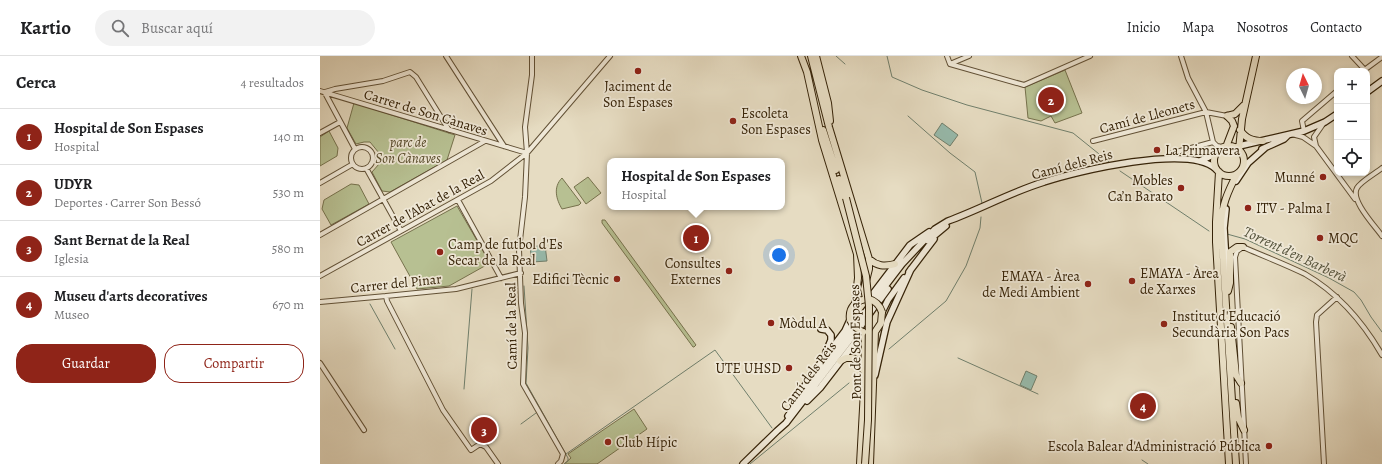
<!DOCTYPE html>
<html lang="es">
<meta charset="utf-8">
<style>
:root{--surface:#fff;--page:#f2f2f2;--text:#202124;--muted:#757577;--line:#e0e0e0;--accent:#8f2418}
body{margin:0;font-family:Alegreya,serif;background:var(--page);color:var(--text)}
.controls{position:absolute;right:12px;top:12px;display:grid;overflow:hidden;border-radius:8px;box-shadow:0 2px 6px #0003}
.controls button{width:36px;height:36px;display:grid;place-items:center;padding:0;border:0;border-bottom:1px solid var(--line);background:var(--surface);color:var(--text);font:20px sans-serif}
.compass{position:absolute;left:966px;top:12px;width:36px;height:36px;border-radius:50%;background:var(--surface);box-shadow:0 2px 6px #0003;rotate:355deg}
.you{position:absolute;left:459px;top:199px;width:14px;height:14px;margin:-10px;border:3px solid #fff;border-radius:50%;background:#1a73e8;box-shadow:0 0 0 6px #1a73e833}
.badge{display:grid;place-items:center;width:26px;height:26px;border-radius:50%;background:var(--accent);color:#fff;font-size:13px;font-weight:700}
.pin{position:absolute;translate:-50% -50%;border:2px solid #fff;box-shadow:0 1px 4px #0006}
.popup{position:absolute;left:287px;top:102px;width:178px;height:52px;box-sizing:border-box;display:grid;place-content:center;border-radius:8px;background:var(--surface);filter:drop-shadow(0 1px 3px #0005);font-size:13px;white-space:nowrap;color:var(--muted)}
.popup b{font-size:15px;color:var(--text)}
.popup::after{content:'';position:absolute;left:50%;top:100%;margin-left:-8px;border:8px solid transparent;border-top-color:var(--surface)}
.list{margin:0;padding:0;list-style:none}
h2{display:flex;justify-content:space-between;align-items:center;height:52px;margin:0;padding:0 16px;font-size:17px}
h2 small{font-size:13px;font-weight:400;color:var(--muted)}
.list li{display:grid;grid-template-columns:26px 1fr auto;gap:12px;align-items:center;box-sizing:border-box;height:56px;padding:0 16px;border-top:1px solid var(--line)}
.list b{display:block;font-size:15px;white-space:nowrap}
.list p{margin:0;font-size:13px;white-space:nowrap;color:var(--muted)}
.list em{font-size:13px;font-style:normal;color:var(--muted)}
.actions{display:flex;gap:8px;padding:12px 16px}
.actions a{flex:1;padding:9px 0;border:1px solid var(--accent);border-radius:16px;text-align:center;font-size:14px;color:var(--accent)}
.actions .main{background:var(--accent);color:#fff}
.icon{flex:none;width:22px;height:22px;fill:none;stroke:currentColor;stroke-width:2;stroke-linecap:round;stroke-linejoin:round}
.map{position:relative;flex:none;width:1062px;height:408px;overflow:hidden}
header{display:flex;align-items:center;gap:24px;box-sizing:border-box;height:56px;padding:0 20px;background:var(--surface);border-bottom:1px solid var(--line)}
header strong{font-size:19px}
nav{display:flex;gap:22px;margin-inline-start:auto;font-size:14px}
.search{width:280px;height:36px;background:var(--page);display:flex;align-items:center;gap:10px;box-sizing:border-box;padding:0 14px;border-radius:22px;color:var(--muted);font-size:15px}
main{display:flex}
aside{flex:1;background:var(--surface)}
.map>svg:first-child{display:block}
</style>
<header>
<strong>Kartio</strong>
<div class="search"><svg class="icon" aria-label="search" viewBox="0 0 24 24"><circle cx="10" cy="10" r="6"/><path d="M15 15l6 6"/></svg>Buscar aquí</div>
<nav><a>Inicio</a><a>Mapa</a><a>Nosotros</a><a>Contacto</a></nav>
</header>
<main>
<aside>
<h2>Cerca<small>4 resultados</small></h2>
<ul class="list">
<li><span class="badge">1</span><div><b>Hospital de Son Espases</b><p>Hospital</p></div><em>140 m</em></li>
<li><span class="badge">2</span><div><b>UDYR</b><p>Deportes · Carrer Son Bessó</p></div><em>530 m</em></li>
<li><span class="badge">3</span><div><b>Sant Bernat de la Real</b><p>Iglesia</p></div><em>580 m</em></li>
<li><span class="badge">4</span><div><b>Museu d'arts decoratives</b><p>Museo</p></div><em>670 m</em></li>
</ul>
<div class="actions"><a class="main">Guardar</a><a>Compartir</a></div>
</aside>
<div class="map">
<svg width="1062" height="408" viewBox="0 0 1062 408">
<rect width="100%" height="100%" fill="#e6dcc2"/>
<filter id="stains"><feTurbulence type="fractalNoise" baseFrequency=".005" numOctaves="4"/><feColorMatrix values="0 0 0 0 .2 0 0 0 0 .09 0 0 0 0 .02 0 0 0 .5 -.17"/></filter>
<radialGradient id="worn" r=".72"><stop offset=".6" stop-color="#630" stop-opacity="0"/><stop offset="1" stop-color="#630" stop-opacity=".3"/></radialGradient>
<path fill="#b7c092" stroke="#76724d" d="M745,14L762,57L735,67L731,60L721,65L708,62L705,31Z
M34,47L135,79L127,104L70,136L62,135L52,116L59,108V97L50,86H44L36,88L27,72Z
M9,75L18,92L17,100L0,110V81Z
M268,121L281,137L266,148L254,131Z
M242,122L261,147L259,149L242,153C236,143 233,131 242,122Z
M31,128L39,129L49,148L11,169L2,153L4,144Z
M137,150L170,207L129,230L97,233L71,186Z
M282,164H285L376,289L374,291H373L282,167Z
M314,353L327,373L277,408H244L251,402L248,398Z"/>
<path fill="#97bcae" stroke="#707f6c" d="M622,67L638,79L630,90L614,79Z
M225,189L227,205L212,206L210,191Z
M706,315L717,320L711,334L700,329Z"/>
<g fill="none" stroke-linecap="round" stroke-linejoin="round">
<path stroke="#707f6c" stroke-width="1" d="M516,0L525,8
M567,0L572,21L602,34L647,49L753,77L789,106
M588,60L630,97L655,116L662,147
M800,115L889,175
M907,178L925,183L1009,222L1034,236L1041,244L1051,261L1062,276
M204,230L208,292L206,327L248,402V405L244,408
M50,248L75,293
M569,293L626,245L646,210L660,172L661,161
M638,302L718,338
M144,333L152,233
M201,368L216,357
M246,398L395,294L452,372
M822,404L828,408
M430,408L529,327"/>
<defs>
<path id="street" d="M126,0L184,90
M212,0V19L205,71L207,97L205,141L199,193L201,247L205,277L203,328L243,398L241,405L238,408
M627,0L630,8L704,29L770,0
M861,0L868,22L886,56L893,86L897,90L903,91
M1032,0L1045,14
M630,8L649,0
M1043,15L1062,1
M0,35L207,97
M5,36L15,33L63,25L90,16L96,21L129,74
M5,37L35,93
M984,75L982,65L1017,35
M0,77L20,66
M972,78L983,81L996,90L994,81L1003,68
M773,85L886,56L907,60
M996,90L1035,143
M31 102a11 11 0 1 1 22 0a11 11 0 1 1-22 0Z
M849,98L893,86
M46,112L81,175
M1062,112C1056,117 1040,126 1037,132C1030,144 1055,170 1062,180
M0,127L33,108
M138,144L181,222
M0,179L165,85
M0,220L171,125L207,97L290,0
M66,240L67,245L123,354L151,394L160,388L166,391L178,408
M0,246L66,240L136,233L201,217
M0,307L44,374
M926,408L915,201L917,195L923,191C943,200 965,208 985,218C1018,237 1043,266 1062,299
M1004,408L996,266L997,259L1017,241"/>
<path id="secondary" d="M1047,36L1062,25
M915,92L919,90L984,75L1005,66L1017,58
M942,93L964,83L968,79
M880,105L895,98
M916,125L928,107L945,92
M906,153L904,172L907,223
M608,185L626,170
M589,216L614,183
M556,242L582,208L615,173L628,165C661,153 691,136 724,126C757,115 869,88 896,113
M549,243L590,189L609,176
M560,244L568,233
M562,256L568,244L584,222
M537,267L550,250
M541,270L555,250
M501,273L507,274L511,279V284L506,296
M555,319L567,266L591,213
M480,338L490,321L525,275L530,264
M487,345L500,332L543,276
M468,360L531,274
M423,408L457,375L466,367L535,277"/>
<path id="primary" d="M481,0L487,16L502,84L537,198L538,222L535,248
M491,0L509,71L549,203V213L544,233L546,242
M496,0L508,47L510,65
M907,60L915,58L924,49
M503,74L516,114
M920,74C926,83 933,85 943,85
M894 105a15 15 0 1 1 30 0a15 15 0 1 1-30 0Z
M906,91L914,70L912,65L907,60
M919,94L922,63L936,0
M899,116L896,166V186L909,408
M519,123L526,142
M549,203C557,210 564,211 575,208
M908,235L910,227V196L917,191H923
M530,264C528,251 537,243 549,243
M911,271L916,319L921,327
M520,305L526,302H533L541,308L543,314
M916,347L918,361L924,374
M540,408L544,334L545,276
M550,408L555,276L561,267L562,256
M916,408L901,170C901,151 908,135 917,118"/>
</defs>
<use href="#street" stroke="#625136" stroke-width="6"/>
<use href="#secondary" stroke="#362308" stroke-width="8"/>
<use href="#primary" stroke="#362308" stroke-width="8"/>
<use href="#street" stroke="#efe8d7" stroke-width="4"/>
<use href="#secondary" stroke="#efe8d7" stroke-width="5.5"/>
<use href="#primary" stroke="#e6dcc2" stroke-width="6"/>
<defs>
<path id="primary-bridge" d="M526,142L546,220L549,250L548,364L545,408
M549,243C556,245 560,250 562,256
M530,264C533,270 536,273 543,276"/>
</defs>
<use href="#primary-bridge" stroke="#362308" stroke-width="8" stroke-linecap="butt"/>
<use href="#primary-bridge" stroke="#e6dcc2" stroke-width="6"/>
</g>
<g fill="#8f2418" stroke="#efe8d7" stroke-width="1.5">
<circle cx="318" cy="15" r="4"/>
<circle cx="413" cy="65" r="4"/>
<circle cx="837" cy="94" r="4"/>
<circle cx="1003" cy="121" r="4"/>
<circle cx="861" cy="132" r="4"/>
<circle cx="928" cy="152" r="4"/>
<circle cx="1000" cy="182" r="4"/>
<circle cx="120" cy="196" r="4"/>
<circle cx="409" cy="215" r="4"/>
<circle cx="297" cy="223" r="4"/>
<circle cx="812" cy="225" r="4"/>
<circle cx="768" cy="228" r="4"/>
<circle cx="451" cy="267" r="4"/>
<circle cx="844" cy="268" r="4"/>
<circle cx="469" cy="312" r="4"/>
<circle cx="288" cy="386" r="4"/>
<circle cx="949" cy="390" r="4"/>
</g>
<g text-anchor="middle" stroke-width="3.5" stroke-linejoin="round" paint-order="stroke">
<g font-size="14" fill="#362308" stroke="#efe8d7" text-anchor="start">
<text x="318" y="35" text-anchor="middle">Jaciment de<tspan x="318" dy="16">Son Espases</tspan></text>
<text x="421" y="62">Escoleta<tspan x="421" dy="16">Son Espases</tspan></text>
<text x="845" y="99">La Primavera</text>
<text x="995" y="126" text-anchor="end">Munné</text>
<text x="853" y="129" text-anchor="end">Mobles<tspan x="853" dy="16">Ca’n Barato</tspan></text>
<text x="936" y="157">ITV - Palma I</text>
<text x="1008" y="187">MQC</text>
<text x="128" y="193">Camp de futbol d'Es<tspan x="128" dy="16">Secar de la Real</tspan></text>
<text x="401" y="212" text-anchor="end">Consultes<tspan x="401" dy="16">Externes</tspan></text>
<text x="820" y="222">EMAYA - Àrea<tspan x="820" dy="16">de Xarxes</tspan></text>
<text x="760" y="225" text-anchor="end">EMAYA - Àrea<tspan x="760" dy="16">de Medi Ambient</tspan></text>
<text x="289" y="228" text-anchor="end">Edifici Tècnic</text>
<text x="852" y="265">Institut d'Educació<tspan x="852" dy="16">Secundària Son Pacs</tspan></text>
<text x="459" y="272">Mòdul A</text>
<text x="461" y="317" text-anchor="end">UTE UHSD</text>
<text x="296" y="391">Club Hípic</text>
<text x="941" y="395" text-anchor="end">Escola Balear d'Administració Pública</text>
</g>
<g font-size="14" fill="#362308" stroke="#efe8d7">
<text transform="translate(106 56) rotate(17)" y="5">Carrer de Son Cànaves</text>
<text transform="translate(827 60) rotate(-15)" y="5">Camí de Lleonets</text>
<text transform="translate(752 108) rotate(-15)" y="5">Camí dels Reis</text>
<text transform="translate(100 152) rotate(-29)" y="5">Carrer de l'Abat de la Real</text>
<text transform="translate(76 227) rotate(-6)" y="5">Carrer del Pinar</text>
<text transform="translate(191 270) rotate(-91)" y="5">Camí de la Real</text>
<text transform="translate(535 286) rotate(-91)" y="5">Pont de Son Espases</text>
<text transform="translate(488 320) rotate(-53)" y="5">Camí dels Reis</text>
</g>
<g font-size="14" font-style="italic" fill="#564a2a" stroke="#efe8d7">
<text x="88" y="91">parc de<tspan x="88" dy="16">Son Cànaves</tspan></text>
</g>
<g font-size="15" font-style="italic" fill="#53513a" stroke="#efe8d7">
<text transform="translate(975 198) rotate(25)" y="5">Torrent d'en Barberà</text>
</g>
</g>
<rect width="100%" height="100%" filter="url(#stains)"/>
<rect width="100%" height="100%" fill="url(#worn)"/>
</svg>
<div class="controls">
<button>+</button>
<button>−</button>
<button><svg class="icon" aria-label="locate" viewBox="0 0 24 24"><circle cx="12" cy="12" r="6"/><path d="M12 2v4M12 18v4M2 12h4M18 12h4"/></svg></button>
</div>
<svg class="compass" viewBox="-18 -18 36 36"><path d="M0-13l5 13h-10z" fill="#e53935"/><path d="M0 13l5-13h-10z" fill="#757577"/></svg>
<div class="you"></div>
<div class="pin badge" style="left:376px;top:182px">1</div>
<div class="popup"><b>Hospital de Son Espases</b>Hospital</div>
<div class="pin badge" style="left:731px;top:44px">2</div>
<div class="pin badge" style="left:164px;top:374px">3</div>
<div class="pin badge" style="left:823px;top:350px">4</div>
</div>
</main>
